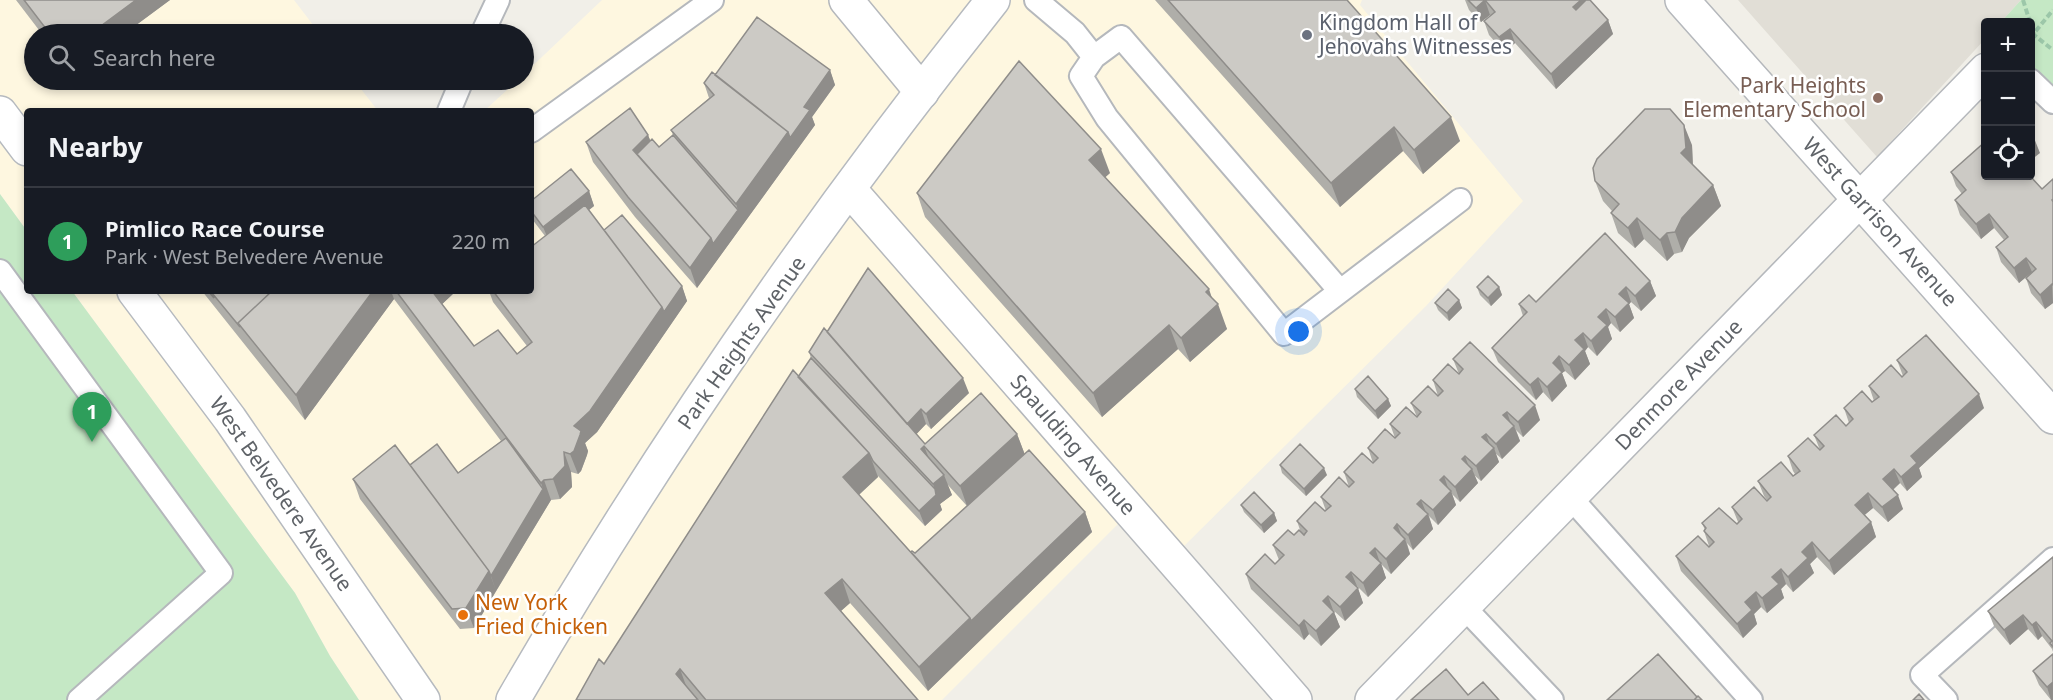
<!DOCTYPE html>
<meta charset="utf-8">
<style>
:root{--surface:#171b24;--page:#20242c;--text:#f1f3f6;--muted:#9ea1a6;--line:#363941;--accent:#0b8043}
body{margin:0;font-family:"Noto Sans",sans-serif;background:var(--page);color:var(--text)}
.controls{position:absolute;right:18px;top:18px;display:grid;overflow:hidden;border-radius:6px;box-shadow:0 3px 9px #0003}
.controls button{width:54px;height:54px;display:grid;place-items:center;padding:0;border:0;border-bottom:2px solid var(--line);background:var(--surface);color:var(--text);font:30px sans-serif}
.you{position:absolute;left:1299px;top:332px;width:21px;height:21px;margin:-15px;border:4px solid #fff;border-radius:50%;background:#1a73e8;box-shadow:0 0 0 9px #1a73e833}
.badge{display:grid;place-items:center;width:39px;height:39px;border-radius:50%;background:var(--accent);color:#fff;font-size:20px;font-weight:700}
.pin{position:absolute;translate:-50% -50px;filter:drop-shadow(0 2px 3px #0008)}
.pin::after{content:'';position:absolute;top:32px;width:21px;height:18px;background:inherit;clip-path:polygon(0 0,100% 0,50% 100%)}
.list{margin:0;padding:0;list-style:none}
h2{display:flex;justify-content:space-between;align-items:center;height:78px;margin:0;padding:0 24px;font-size:26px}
h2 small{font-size:20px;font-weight:400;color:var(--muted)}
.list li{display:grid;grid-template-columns:39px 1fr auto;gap:18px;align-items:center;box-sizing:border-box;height:108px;padding:0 24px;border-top:2px solid var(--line)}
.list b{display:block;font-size:22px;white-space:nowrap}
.list p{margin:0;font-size:20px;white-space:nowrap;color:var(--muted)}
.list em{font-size:20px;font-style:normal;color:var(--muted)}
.icon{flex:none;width:33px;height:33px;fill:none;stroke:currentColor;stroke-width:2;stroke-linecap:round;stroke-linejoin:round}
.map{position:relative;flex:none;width:2053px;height:700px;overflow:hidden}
.search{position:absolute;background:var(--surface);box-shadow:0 3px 9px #0003;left:24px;top:24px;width:510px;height:66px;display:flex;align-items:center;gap:15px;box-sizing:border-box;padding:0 21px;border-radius:33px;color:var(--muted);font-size:22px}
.panel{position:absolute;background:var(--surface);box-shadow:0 3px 9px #0003;left:24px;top:108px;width:510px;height:186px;border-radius:6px}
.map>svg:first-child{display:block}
</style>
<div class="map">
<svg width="2053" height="700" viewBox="0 0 2053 700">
<rect width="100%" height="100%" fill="#f1efe8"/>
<path fill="#fef7e0" d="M0,0H294L320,34H34V80H354L378,111H27V231L0,194Z
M602,0H1362L1360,5L1523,201L1426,306L1174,556L1133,509L942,700H359L330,656L295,593L72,291H531V111H484L518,80H524V74Z"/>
<path fill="#e1ded6" d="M1738,0H2021L2001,22H1986L1985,39L1877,157Z"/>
<path fill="#c5e8c5" d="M2021,0H2053V89L2031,64L2030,22H2001Z
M0,194L27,231V291H72L295,593L330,656L359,700H0Z"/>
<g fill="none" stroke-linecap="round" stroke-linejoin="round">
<defs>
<path id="service" d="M1036,0L1075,33L1094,57L1081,76L1107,118L1284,334L1460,200
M482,34L498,0
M1094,57L1121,37L1340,291
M2030,80L2053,102
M449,111L462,80
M531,131L712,0
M0,271L221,573L79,700
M1570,497L1751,700
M1463,606L1552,700
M1946,700L1922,675L2053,559"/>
<path id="minor" d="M846,0L922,92
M1682,0L2053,417
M850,190L1295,700
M1372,700L1986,70"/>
<path id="secondary" d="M0,113L27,149
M134,291L230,419L423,700
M513,700C655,455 817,221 993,0"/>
</defs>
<use href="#service" stroke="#b5b8bc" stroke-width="26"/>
<use href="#minor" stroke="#b5b8bc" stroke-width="36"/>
<use href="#secondary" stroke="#b6babf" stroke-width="36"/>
<path stroke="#9cc7a9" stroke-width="4" stroke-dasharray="6 3" stroke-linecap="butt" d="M2023,0L2030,22
M2030,24L2034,35L2053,50
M2030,38L2053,10"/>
<use href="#service" stroke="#fff" stroke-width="22"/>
<use href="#minor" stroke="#fff" stroke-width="33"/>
<use href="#secondary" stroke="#fff" stroke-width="33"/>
</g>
<path fill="#afaea9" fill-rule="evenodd" d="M16,0H170L124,34H42Z
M1155,0H1347L1460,141L1423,174L1403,151L1340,207Z
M1465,0H1590L1608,20L1613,34L1556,89L1515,43L1504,52L1489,35L1484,21L1491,16L1490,15L1481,22L1469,10Z
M830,70L835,85L812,117L815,125L697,288L635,217L593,162L586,142L648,135L650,140L659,147L673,135L671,130L709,98L704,83L715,75Z
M1692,145L1693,166L1713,185L1721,206L1689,238L1682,252L1674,254L1667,261L1644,239L1635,248L1618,233L1611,213L1612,211L1603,201L1595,181Z
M1951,172L2042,189L2053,179V303L2045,309L2031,293L2026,278L2032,272L2019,283L2001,262L1996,247L2004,240L1994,228L1981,239L1960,215L1955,200L1962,194L1956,186Z
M1110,173L1105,177L1212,299L1227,329L1190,362L1178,349L1102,417L925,217L917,193Z
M589,191L594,206L589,210L604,230L682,286L687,301L597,432L585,443L588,451L587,455L581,471L578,474L571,472L572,487L560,499L551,500L474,628L460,629L360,499L353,479L410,465L458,473L501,441L394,299L305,420L202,291H455V292L442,304L474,346L517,354L527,346L493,302L489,291H531L545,236L532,219L531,201Z
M1650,281L1656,296L1641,311L1631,302L1629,304L1634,318L1620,332L1611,323L1608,327L1612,339L1597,356L1588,347L1585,351L1590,364L1575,380L1565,371L1562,373L1567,386L1552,402L1543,392L1536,400L1498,362L1492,348L1523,316L1519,304L1536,302Z
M1477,287H1499L1502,295L1491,306L1480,295Z
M1459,300L1462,308L1449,321L1438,310L1435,303Z
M827,332L969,393L931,429L926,424L916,434L925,444L1017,434L1025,455L1085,512L1092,532L928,691L850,603L841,611L918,700H576L604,664L798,377L811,358L809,352ZM878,476L925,526L942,510L940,504L952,495L947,484L967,506L915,553L911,552L859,495L878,477Z
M1453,359L1540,420L1523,437L1516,430L1520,441L1502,459L1495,453L1499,462L1481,481L1474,475L1478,483L1460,502L1452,494L1456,505L1438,525L1429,516L1433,529L1413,550L1407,543L1410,554L1391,574L1381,564L1386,578L1368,597L1357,586L1363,603L1345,621L1333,610L1340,627L1321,646L1309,634L1304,640L1251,589L1246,574L1275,564L1279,560L1273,545L1294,535L1301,533L1297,521L1326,511L1321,497L1349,487L1344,472L1373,463L1368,448L1395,438L1390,424L1417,417L1411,403L1438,396L1433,380L1459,374Z
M1897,360L1984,408L1919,468L1922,477L1907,491L1900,483L1893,490L1903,509L1888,522L1873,508L1864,515L1871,522L1876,537L1834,575L1817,557L1810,564L1814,573L1798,588L1793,592L1786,584L1781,589L1784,598L1767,613L1761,607L1754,614L1757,624L1743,638L1681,571L1676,556L1709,546L1704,531L1705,530L1702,523L1737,524L1738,522L1732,507L1767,500L1764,496L1758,481L1793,476L1795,474L1793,471L1788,456L1820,450L1814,435L1846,426L1849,423L1844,408L1872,402L1874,401L1869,386L1903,376Z
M1355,389L1388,399L1391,406L1378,419L1357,397Z
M1280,465L1327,475L1306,496L1282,473Z
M1241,505L1274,513L1277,521L1264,533L1244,512Z
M2053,557V652L2052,649L2042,636L2038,640L2028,629L2010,645L1994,626L1988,611Z
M2053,654V700H2051L2039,685L2033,671Z"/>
<path fill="#8f8d8a" d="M136,0H170L124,34H90Z
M1485,0L1490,15L1481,22L1476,8Z
M1581,0H1589L1579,22L1573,7Z
M1608,20L1613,34L1556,89L1551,74Z
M1510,29L1515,43L1504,52L1499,37Z
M830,70L835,85L812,117L815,125L697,288L690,268L711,238L738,210L736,204Z
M1451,117L1460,141L1423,174L1414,150Z
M1684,125L1692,145L1693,169L1681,153Z
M1394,127L1403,151L1340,207L1331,183Z
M648,135L656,155L644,166L633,150Z
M2034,138L2040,153L2031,160V141Z
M1101,149L1110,173L1098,184L1089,160Z
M1713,185L1721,206L1689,238L1682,252L1675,232L1682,218Z
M589,191L594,206L549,241L543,227Z
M1989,214L1994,228L1981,239L1976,224Z
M1637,218L1644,239L1635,248L1628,228Z
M1667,233L1674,254L1667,261L1660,240Z
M2026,258L2032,272L2019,283L2014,268Z
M1650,281L1656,296L1641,311L1635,296Z
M2052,284L2053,303L2045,309L2040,295Z
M682,286L687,301L597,432L585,443L588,451L587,455L581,471L578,474L570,454L574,426L662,307Z
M1499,287L1502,295L1491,306L1488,298Z
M1626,287L1631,302L1629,304L1634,318L1620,332L1615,317L1619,294Z
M1209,289L1215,307L1218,304L1227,329L1190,362L1181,338L1206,292Z
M373,291H391L394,299L305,420L296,395Z
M431,291H455V292L438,308Z
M1459,300L1462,308L1449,321L1447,313Z
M1606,309L1611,323L1608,327L1612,339L1597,356L1591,341L1598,317Z
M1169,325L1178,349L1102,417L1093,393Z
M1583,333L1588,347L1585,351L1590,364L1575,380L1569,365L1575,340Z
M1559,356L1565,371L1562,373L1567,386L1552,402L1547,387L1553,363Z
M963,378L969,393L931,429L926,414Z
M1538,378L1543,392L1536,400L1530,385Z
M1979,394L1984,408L1919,468L1922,477L1907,491L1901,477L1911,456Z
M1388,399L1391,406L1378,419L1375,411Z
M1535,405L1540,420L1523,437L1518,422Z
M921,409L926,424L911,440L906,425Z
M1507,412L1512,427L1503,415Z
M1514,426L1520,441L1502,459L1496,444Z
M1017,434L1025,455L967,506L960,486Z
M1486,434L1491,448L1482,437Z
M924,446L932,466L921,449Z
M1494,448L1499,462L1481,481L1476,466Z
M564,452L571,472L572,487L560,499L553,479Z
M869,453L878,477L852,501L843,477Z
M1465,456L1470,470L1462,459Z
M1324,468L1327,475L1306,496L1304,489Z
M1472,469L1478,483L1460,502L1455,487Z
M1894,469L1900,483L1888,494L1883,479Z
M944,475L952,495L940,504L942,510L925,526L919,511L936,495L933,484Z
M1444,476L1449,491L1440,480Z
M544,480L551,500L496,591L491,576L543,489L541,483Z
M1451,491L1456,505L1438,525L1433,510Z
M1868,493L1873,508L1860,519L1855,505Z
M1898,495L1903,509L1888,522L1882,507Z
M1421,500L1427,515L1417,504Z
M1085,512L1092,532L928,691L919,667L970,618Z
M1274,513L1277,521L1264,533L1261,525Z
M1428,514L1433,529L1413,550L1408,535Z
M1871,522L1876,537L1834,575L1829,561Z
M1397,524L1403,539L1394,528Z
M1405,539L1410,554L1391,574L1386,559Z
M1812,542L1817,557L1810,564L1814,573L1793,592L1788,577L1802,552Z
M1375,548L1380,563L1370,553Z
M1381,563L1386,578L1368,597L1363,583Z
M1781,569L1786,584L1781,589L1784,598L1767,613L1762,598L1772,577Z
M489,571L496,591L474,628L466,608Z
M1351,572L1357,586L1346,577Z
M842,579L850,603L834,617L825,593Z
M1358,588L1363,603L1345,621L1340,607Z
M1756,592L1761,607L1754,614L1757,624L1743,638L1737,624L1745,602Z
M1328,596L1333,610L1323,601Z
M1334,612L1340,627L1321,646L1316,631Z
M2023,615L2028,629L2010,645L2004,630Z
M1304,620L1309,634L1304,640L1299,626Z
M2036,622L2042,636L2038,640L2032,625Z
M680,669L689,694L676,674Z
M2053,682V700H2051L2047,687Z"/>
<path fill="#cccac5" stroke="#8f8d8a" stroke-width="1.5" d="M24,0H136L90,34H50Z
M1168,0H1347L1451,117L1414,150L1394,127L1331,183Z
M1468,0H1581L1573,7L1576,10L1586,0H1590L1608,20L1551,74L1510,29L1499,37L1484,21L1495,12L1485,0L1476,8Z
M757,17L830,70L804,107L810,110L790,138L788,132L715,75Z
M1019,61L1101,149L1089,160L1209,289L1206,292L1218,304L1181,338L1169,325L1093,393L917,193Z
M712,72L788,132L736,204L671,130L714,95L704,83Z
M630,108L648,135L633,150L711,238L690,268L628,197L586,142Z
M1645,109H1670L1684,125L1686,148L1681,153L1713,185L1682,218L1675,232L1667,233L1660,240L1637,218L1628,228L1611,213L1619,204L1595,181L1593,168L1597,159Z
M2031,134L2034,138L2031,141Z
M673,135L738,210L713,244L711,238L637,154L652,139L659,147Z
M1986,141V176H2030L2042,189L2053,179V199L2052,200L2053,202V285L2052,284L2040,295L2026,278L2036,269L2026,258L2014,268L1996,247L2008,237L1989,214L1976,224L1955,200L1966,190L1951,172Z
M571,169L589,191L543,227L531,211V201Z
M585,205L662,307L590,411L574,426L581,431L580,435L574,451L570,454L564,452L565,466L553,479L544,480L541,483L396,291H432L474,346L498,330L517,354L532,342L493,291H531V247Z
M622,215L682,286L664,312L662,307L604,230Z
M1605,233L1650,281L1635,296L1626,287L1619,294L1629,303L1615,317L1606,309L1598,317L1607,325L1591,341L1583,333L1575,340L1584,349L1569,365L1559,356L1553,363L1562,372L1547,387L1538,378L1530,385L1492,348L1527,312L1519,304L1529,295L1536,302Z
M868,268L963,378L926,414L921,409L907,424L827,332Z
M1488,276L1499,287L1488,298L1477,287Z
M1448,289L1459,300L1447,313L1435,303Z
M208,291H215L212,293L214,298Z
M215,291H272L238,323L240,327L212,293Z
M272,291H373L296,395L238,323Z
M824,328L925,444L981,393L1017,434L960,486L924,446L921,449L944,475L933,484L809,352Z
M1926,335L1979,394L1911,456L1917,463L1901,477L1894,469L1883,479L1898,495L1882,507L1868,493L1855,505L1871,522L1829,561L1812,542L1802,552L1808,558L1792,573L1788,577L1781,569L1772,577L1779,584L1762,598L1756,592L1745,602L1752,610L1737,624L1676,556L1698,536L1709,547L1714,542L1704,531L1706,528L1702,523L1719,508L1737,524L1742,519L1732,507L1754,487L1767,501L1771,497L1758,481L1781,462L1793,476L1800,471L1788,456L1808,438L1820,450L1824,446L1814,435L1836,415L1846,426L1853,419L1844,408L1862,391L1872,402L1879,397L1869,386L1891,365L1902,377L1907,372L1897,360Z
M1470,342L1535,405L1518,422L1507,412L1503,415L1514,426L1496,444L1486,434L1482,437L1494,448L1476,466L1465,456L1462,459L1472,469L1455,487L1444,476L1440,480L1451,491L1433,510L1421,500L1417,504L1428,514L1408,535L1397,524L1394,528L1405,539L1386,559L1375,548L1370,553L1381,563L1363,583L1351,572L1346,577L1358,588L1340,607L1328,596L1323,601L1334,612L1316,631L1304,620L1299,626L1246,574L1265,554L1275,564L1284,555L1273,545L1288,530L1294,535L1299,530L1304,535L1307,531L1297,521L1315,502L1325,511L1331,506L1321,497L1339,477L1349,487L1354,482L1344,472L1362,453L1373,463L1378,458L1368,448L1385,429L1395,438L1400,433L1390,424L1406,407L1417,417L1421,412L1411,403L1428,386L1438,396L1443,391L1433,380L1448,364L1459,374L1463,369L1453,359Z
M811,358L935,489L936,495L919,511L873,461L869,453L798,377Z
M793,370L869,453L843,477L970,618L919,667L842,579L825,593L918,700H706L680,669L676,674L698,700H576L599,659L604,664Z
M1368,376L1388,399L1375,411L1355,389Z
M506,438L543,489L491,576L489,571L410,465L437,444L458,473Z
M1300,444L1324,468L1304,489L1280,465Z
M395,445L489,571L466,608L452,609L353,479Z
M1029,450L1085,512L971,621L970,618L911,552L912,551L915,553Z
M1254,492L1274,513L1261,525L1241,505Z
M2053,557V647L2050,643L2052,641L2036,622L2032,625L2023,615L2004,630L1988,611Z
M1658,654L1697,697L1694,700H1607Z
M2053,654V682L2047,687L2033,671Z
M1446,669L1468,695L1483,682L1499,700H1411Z
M1919,694L1924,700H1913Z
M1698,696L1702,700H1694Z"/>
<circle fill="#6b7280" stroke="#fff" stroke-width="2" cx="1307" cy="35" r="6"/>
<circle fill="#8d6e63" stroke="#fff" stroke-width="2" cx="1878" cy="98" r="6"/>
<circle fill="#e8710a" stroke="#fff" stroke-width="2" cx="463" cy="615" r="6"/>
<g text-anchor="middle" stroke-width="5" stroke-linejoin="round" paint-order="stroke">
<g font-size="21" fill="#5b616d" stroke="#fff" text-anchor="start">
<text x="1319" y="30">Kingdom Hall of<tspan x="1319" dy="24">Jehovahs Witnesses</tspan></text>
</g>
<g font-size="21" fill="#785e54" stroke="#fff" text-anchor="end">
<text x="1866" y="93">Park Heights<tspan x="1866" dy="24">Elementary School</tspan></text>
</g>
<g font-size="21" fill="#5f6368" stroke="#fff">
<text transform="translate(1880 222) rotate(48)" y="7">West Garrison Avenue</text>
<text transform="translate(742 343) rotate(-55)" y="7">Park Heights Avenue</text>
<text transform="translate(1679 385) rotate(-46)" y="7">Denmore Avenue</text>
<text transform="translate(1073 445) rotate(49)" y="7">Spaulding Avenue</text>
<text transform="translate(281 494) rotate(55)" y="7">West Belvedere Avenue</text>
</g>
<g font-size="21" fill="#c56008" stroke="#fff" text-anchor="start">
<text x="475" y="610">New York<tspan x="475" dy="24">Fried Chicken</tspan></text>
</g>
</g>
</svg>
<div class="controls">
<button>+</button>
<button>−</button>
<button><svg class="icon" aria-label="locate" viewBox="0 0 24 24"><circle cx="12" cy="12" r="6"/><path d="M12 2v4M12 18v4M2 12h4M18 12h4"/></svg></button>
</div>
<div class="you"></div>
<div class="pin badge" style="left:92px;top:442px;background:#2e9e5b">1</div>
<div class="search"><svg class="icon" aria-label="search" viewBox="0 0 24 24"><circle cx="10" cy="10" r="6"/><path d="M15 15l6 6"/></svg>Search here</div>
<section class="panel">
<h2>Nearby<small></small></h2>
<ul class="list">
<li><span class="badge" style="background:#2e9e5b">1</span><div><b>Pimlico Race Course</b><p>Park · West Belvedere Avenue</p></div><em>220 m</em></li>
</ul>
</section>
</div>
